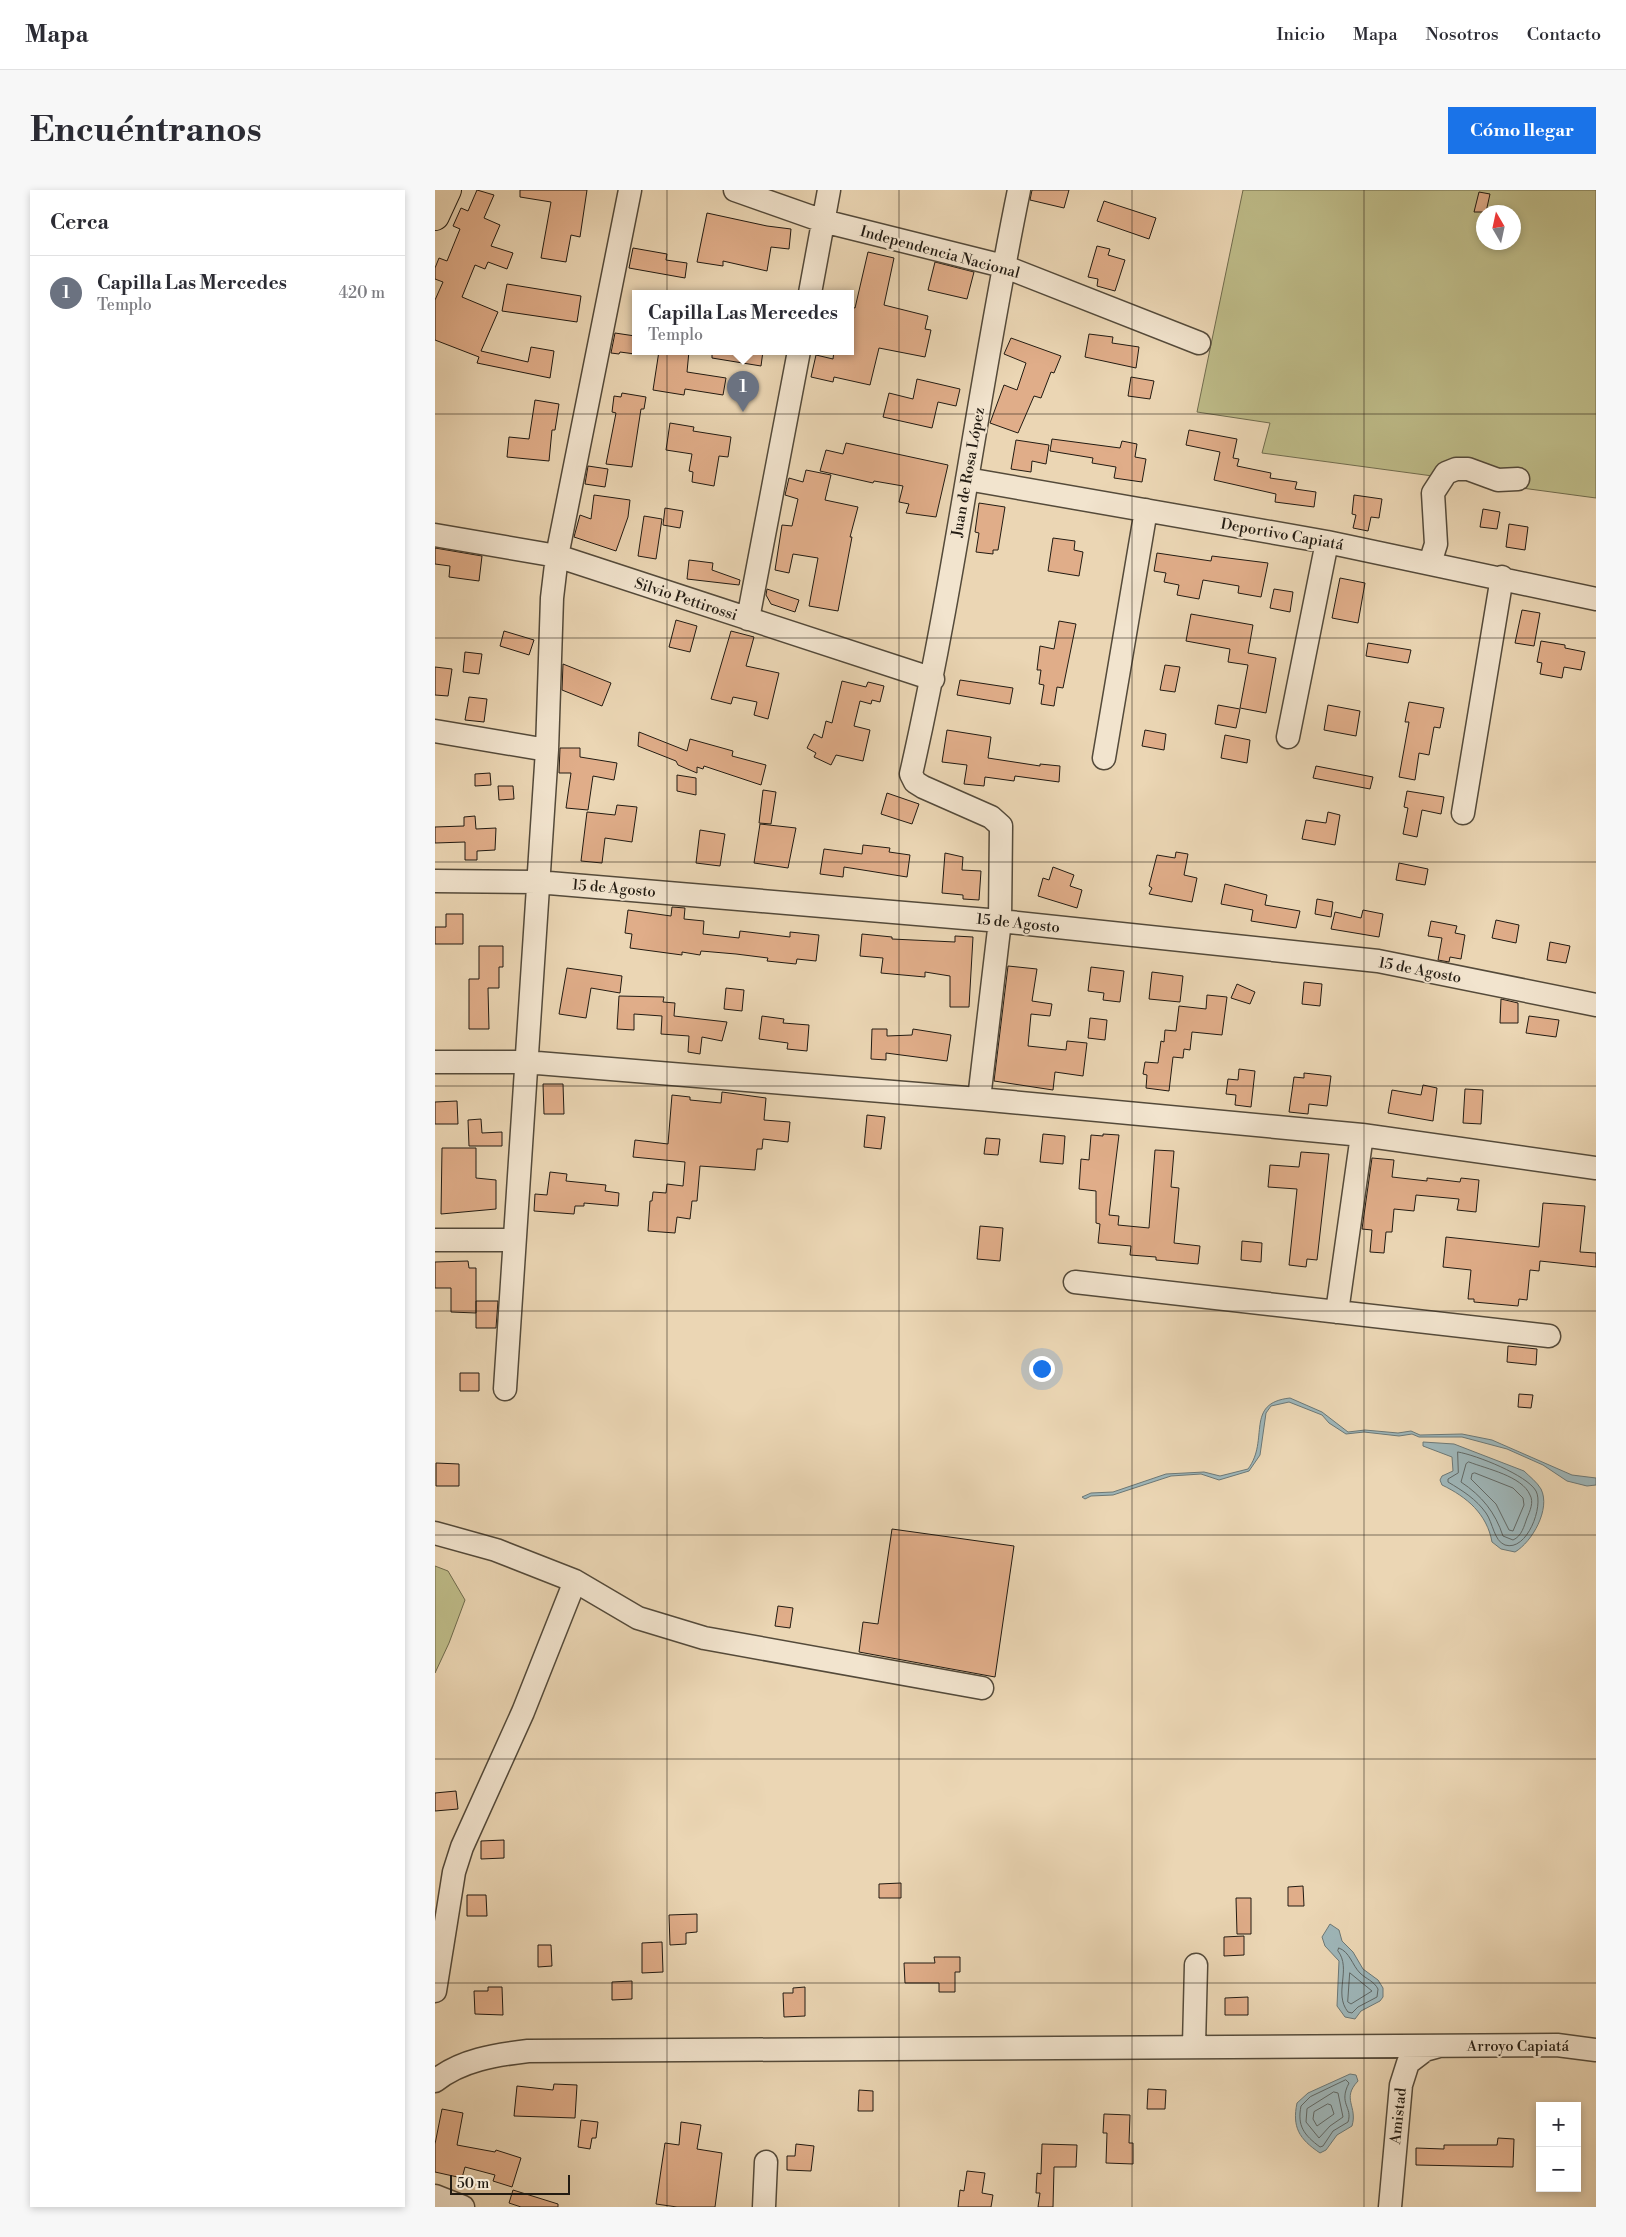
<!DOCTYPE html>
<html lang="es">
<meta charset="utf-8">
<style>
:root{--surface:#fff;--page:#f7f7f7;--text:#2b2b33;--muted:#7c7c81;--line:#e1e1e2;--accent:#1a73e8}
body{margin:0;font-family:"Libre Bodoni",serif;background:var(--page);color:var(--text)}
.controls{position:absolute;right:15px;bottom:15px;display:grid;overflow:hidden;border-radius:0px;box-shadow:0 2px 8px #0003}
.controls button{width:45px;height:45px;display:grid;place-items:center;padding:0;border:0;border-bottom:1px solid var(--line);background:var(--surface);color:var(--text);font:25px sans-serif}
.compass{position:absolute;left:1041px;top:15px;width:45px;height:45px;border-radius:50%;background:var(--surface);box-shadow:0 2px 8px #0003;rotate:351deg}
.scale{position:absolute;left:15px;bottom:12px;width:120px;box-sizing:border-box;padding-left:5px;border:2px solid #221b12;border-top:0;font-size:14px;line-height:18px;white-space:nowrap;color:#221b12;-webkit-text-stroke:4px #f2e4ce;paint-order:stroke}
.you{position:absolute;left:606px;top:1178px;width:18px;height:18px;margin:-12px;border:4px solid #fff;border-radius:50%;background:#1a73e8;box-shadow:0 0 0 8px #1a73e833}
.badge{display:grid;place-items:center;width:32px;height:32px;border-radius:50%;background:var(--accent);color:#fff;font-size:16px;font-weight:700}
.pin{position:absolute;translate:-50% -41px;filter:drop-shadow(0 1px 2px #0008)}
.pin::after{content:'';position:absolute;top:26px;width:18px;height:15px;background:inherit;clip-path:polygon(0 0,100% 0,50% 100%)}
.popup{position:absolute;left:197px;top:100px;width:222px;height:65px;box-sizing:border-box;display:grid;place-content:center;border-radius:0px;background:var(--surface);filter:drop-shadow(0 1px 4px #0005);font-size:16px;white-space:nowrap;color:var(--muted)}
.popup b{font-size:19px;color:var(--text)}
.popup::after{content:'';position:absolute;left:50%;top:100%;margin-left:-10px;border:10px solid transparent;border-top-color:var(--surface)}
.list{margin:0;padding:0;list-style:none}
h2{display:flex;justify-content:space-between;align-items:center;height:65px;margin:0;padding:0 20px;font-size:21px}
h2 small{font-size:16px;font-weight:400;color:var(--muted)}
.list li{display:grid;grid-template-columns:32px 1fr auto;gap:15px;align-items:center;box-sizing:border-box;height:75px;padding:0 20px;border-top:1px solid var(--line)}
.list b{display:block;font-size:19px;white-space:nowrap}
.list p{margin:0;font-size:16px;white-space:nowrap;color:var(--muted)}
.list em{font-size:16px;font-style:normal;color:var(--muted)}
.map{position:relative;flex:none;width:1161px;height:2017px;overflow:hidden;border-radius:0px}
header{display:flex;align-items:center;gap:30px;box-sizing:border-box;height:70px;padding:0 25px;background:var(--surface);border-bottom:1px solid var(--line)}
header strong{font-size:24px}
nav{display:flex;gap:28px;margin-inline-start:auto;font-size:18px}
.intro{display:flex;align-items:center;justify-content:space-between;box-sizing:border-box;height:120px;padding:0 30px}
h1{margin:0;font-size:35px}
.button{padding:12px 22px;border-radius:0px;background:var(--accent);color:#fff;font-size:18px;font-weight:700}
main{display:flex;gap:30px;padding:0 30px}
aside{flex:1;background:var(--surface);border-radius:0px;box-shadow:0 2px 8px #0003}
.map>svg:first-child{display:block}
</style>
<header>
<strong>Mapa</strong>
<nav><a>Inicio</a><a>Mapa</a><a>Nosotros</a><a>Contacto</a></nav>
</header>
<div class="intro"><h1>Encuéntranos</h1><a class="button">Cómo llegar</a></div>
<main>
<aside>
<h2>Cerca<small></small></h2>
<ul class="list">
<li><span class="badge" style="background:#6b7280">1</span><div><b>Capilla Las Mercedes</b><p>Templo</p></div><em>420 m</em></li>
</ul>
</aside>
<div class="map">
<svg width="1161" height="2017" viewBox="0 0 1161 2017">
<rect width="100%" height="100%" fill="#ebd6b4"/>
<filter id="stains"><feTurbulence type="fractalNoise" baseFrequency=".004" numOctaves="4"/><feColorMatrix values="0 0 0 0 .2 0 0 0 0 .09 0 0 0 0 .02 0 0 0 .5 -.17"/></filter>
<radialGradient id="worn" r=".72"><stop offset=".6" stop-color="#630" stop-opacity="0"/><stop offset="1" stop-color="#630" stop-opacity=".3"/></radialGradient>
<path fill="#bebc89" stroke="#706c4e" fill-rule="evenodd" d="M808,0H1161V308L827,263L835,233L762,222ZM1048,22H1078V52H1048Z
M0,1376L13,1381L30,1410L14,1453L0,1483Z"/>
<path fill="#9eb6b9" stroke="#6c7876" d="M855,1208L887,1222L913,1242L930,1240L963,1243L976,1241L985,1245L1027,1244L1057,1250L1137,1285L1161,1288V1295L1152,1296L1132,1291L1108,1275L1072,1259L1027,1247H984L977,1244L964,1246L929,1242L911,1244L894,1233L887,1225L854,1212L836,1216L831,1223L825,1265L814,1281L784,1290L766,1284L736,1286L678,1305L656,1306L650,1309L647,1307L656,1303L678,1302L731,1284L769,1282L785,1286L813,1279C835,1250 809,1213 855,1208Z
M988,1252L1019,1254L1089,1281C1094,1286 1102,1292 1106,1299C1116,1319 1097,1352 1080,1362L1066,1359L1057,1352C1052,1324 1032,1307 1007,1295L1005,1290L1007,1286L1018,1281L1017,1267L988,1256Z
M895,1734L904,1740L907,1751L918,1762L928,1779L943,1790L948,1798V1807L945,1811L926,1821L920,1829L910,1827L902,1816L904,1771L890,1756L887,1747Z
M915,1884L921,1885L923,1891C906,1909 923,1916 917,1936L902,1945L891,1960L885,1963C864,1949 857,1937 862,1913L873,1903Z"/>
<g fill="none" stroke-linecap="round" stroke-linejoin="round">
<path stroke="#606866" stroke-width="1" d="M1023,1262C1041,1265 1092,1285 1101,1301C1109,1316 1092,1362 1070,1355C1059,1351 1058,1333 1051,1323C1041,1309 1028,1301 1013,1292V1289L1023,1283Z
M1034,1272C1052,1279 1087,1286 1095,1305C1099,1312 1095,1321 1092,1328C1089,1336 1087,1346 1078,1350L1068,1346C1060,1322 1047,1306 1026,1292L1031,1274Z
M1040,1283L1078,1298L1088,1308L1089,1315L1078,1341L1074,1340L1061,1314L1036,1289L1037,1284Z
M904,1758C915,1762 917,1775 925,1783C931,1789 939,1791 943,1799L942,1807L923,1817L917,1823L913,1822C898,1803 917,1779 903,1761Z
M915,1783L937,1801L916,1814L913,1812Z
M911,1890L914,1893C903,1914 918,1917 913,1932L898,1941L888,1956L885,1957C869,1945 862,1936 866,1916L875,1907Z
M899,1902L903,1903L908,1927L895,1936L884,1948L871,1932L872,1919Z
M893,1914L896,1915L899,1924L882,1936L878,1929L879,1922Z"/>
</g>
<path fill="#e0ad89" stroke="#221b12" d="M42,0L59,5L49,28L65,35L56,56L78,63L72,79L53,72L50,79L40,75L27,107L63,122L46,161L93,172L96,157L119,161L115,188L42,173L44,167L0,150V110L8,92L0,89V78L4,68L12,71L25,39L18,36L26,18L33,21Z
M85,0H152L145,47L136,45L131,72L106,68L116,12L85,7Z
M597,0H634L629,18L595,10Z
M1044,2L1055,4L1051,22H1039Z
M669,11L721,28L714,49L662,31Z
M272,23L332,36L356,39L354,59L336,57L332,81L288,71V76L262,72Z
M662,56L675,59L673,65L690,70L680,101L662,96L663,89L653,87Z
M198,58L232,64L231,70L252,73L250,88L194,78Z
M433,62L459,68L449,115L493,126L490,139L496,140L490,167L444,158L435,195L399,187L398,192L376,187L381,165L398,169L399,161H416V117L420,118Z
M500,72L539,82L532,109L493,100Z
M72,94L146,106L142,132L67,121Z
M180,143L200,146V164L185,162L184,164L176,163Z
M654,144L678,147L677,153L704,157L701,178L650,167Z
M576,148L626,166L619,183L616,182L606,208L599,206L583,243L555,233L569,195L582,200L591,173L569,164Z
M224,161H254L252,182L291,188L288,205L250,199L249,205L218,200Z
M277,161H328L326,176L277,168Z
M696,187L719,191L715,209L693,206Z
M482,189L525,199L521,216L503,212L497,238L448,227L454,203L478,209Z
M187,203L211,207L209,219H206L197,277L171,274L181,223L177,222L179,206L186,207Z
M100,210L124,214L120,240H117L114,271L72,267L74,247L94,249Z
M235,233L259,237L258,241L296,247L293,267L284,266L279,296L257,292L258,282L254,281L257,264L231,260Z
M754,240L802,249L798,268L804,269L802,276L836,283L835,288L862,292L860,299L881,302L879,317L840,312L841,304L779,290L785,262L751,255Z
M617,249L685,258L687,251L702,254L700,267L711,269L707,292L679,288L681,277L657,273L658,268L615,261Z
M581,250L614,255L611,274L597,271L596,282L576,279Z
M411,253L513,275L501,327L471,323L474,314L464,312L468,296L439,291L438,293L385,281L391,260L408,264Z
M153,276L173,279L170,297L150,294Z
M371,280L396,285L390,310L423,317L415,347H417L403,421L374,416L383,368L358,364L354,383L340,380L347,335L357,336L363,309L350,305L354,288L368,292Z
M159,305L195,310L193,327L181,361L139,347L145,325L156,329Z
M919,305L947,309L944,328L936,327L933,341L918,338L921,325L917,324Z
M544,313L570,317L563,360H558V364L541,362L544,343L540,342Z
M230,318L248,321L245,338L228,335Z
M1048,319L1065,322L1062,339L1045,337Z
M209,326L227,329L221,369L203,366Z
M1074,334L1093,337L1090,360L1071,357Z
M618,348L640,351L639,360L648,362L644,386L613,381Z
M0,358L47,366L44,391L14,387L15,376L0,374Z
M722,363L776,371L777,366L833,373L826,407L803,403L804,396L768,390L764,409L742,405L744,395L729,392L731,383L719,381Z
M254,370L278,373L277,380L305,390L304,395L252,389Z
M905,388L930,393L923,433L897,428Z
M332,399L364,410L360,422L336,414L331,405Z
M839,399L858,402L855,422L835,418Z
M1087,420L1105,423L1099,456L1080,453Z
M756,424L818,435L813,463L841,468L831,523L805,518L813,475L793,472L795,459L751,451Z
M241,430L262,436L255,462L234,457Z
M624,431L641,434L628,498L622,497L619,516L606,514L609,495L604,494L606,480H602L605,456L619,459Z
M69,441L99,450L94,465L65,456Z
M296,441L319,447L311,476L344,483L333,529L319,525L322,512L298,507L296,514L276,509Z
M1106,451L1130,455V458L1150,462L1146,480L1129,477L1127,488L1105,484L1107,473L1102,472Z
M933,453L976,460L973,473L931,466Z
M30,462L47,464L44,484L28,482Z
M128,474L176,493L167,516L127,500Z
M730,475L745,477L740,502L725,500Z
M0,477L17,479L13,506L0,505Z
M525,490L578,498L575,514L522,505Z
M407,491L431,497L433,492L449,496L445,512L437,510L436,514L425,511L419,536L435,540L428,571L401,565L396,575L379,567L381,563L372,558L379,544L387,548L391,531L397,533Z
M34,507L52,509L49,532L30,530Z
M974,512L1009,518L1005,538L999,537L994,565L984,563L980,590L964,587L974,532H970Z
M783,515L805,519L801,538L780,534Z
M893,515L925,521L921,546L889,540Z
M512,540L556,547L553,568L605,576V574L625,576L624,592L580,586L579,591L550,587L549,596L529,594L532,575L507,572Z
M710,540L731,544L729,560L707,556Z
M204,542L252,561L255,549L298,561L297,566L331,575L326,595L269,576L268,579L262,577V583L243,575L241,571L203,556Z
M790,545L815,550L812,573L786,568Z
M125,558H145V567L182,573L179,590L158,586L153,620L131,618L136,583H124Z
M881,576L938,587L935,599L878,588Z
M55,583L56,595L40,596V584Z
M242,585L261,588V605L242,601Z
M63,596H78L79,609L64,610Z
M328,600L341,602L336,634L324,633Z
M972,601L1009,607L1006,624L987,620L982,647L968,644L973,618L969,617Z
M452,603L484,614L477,634L446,624Z
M182,615L202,617L197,652L170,648L167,673L146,671L152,622L180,625Z
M893,622L905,625L900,655L867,649L871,630L891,633Z
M40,626L41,639L61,638L60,660L42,661V670H30V652L0,653V637L29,636V627Z
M325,634L361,638L353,678L319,673Z
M265,640L290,644L285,676L261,673Z
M428,655L455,658L454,662L475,665L472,687L409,677L408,687L385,684L389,659L427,664Z
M741,662L753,664L749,685L762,688L757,712L714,704L717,698L714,696L722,665L740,668Z
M510,663L528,667L527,680L546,681L544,710L528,709V705L507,703Z
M964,673L993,679L990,695L961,690Z
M618,677L639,685L635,696L647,700L642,718L603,706L608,688L614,690Z
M790,694L832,705L830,715L865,721L861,738L816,731L818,720L786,714Z
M882,709L898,712L896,727L880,724Z
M237,717L250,718L249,729L269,731L268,744L304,748L305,741L355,747V742L384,745L381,771L362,769L361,774L332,771L333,768L301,764L266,761L265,765L247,762V765L195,758L197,744L190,743L193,720L236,726Z
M928,720L948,724L944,747L896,739L900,722L926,728Z
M11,724H28V754H0V737H11Z
M1061,730L1084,735L1081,753L1057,748Z
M996,731L1022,736L1020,743L1030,745L1026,769L1015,767L1014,772L1003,770L1007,748L993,746Z
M427,744L457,747V749L520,752V746L538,747L534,817H515V786L490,782V787L446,783L448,768L425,766Z
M1115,752L1135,756L1131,773L1112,770Z
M44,756H68V777H64V798H53L54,839H34V789H44Z
M573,776L602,779L597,811L617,814L615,826L596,824L593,856L631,860L632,851L652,853L648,886L620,882L618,900L559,891Z
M656,777L689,781L685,812L668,810L669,803L653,801Z
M132,778L187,786L185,803L156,798L151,828L124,824Z
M717,782L748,786L745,812L714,809Z
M869,792L887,794L885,816L867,814Z
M802,794L820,802L815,814L796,808Z
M291,798L309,800L307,821L289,819Z
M772,805L792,807L787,845L757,842L755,860L749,859L748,868L738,867L734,901L711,898L712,885L708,884L710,872L723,873L726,851L729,852L730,840L741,841L744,816L771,819Z
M184,806L229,807L228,812L240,813L239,826L292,832L287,851L267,847L265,864L253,862L254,846L226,844L227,826L199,824V840L182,839Z
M1066,809L1083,813V833H1065Z
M327,826L349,829L348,833L374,835L372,861L352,859L353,853L324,849Z
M1094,826L1124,830L1121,847L1091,843Z
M655,828L672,830L670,850L653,848Z
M437,839H452V846L477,845L478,839L516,845L512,871L451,863V870L436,869Z
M804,879L820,881L816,917L800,915L801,905L791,904L793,889L803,890Z
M869,883L896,886L892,916L874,914L873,924L854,922L859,887L869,888Z
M108,894H128L129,924H109Z
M988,895L1002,898L998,931L953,923L957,900L986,905Z
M1030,899L1048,900L1046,934L1028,933Z
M287,902L331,908L329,930L355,932L353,952L328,949L327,959H322L320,980L265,976L262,1011H257L255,1029L242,1027L240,1043L213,1041L215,1011H217L218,1002L231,1003L232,994L248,996L250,972L198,967L200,950L233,954L237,905L255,907V910L286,913Z
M22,911L23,934H0V912Z
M432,925L450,927L446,959L429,957Z
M46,929L47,943L67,942V956H34L33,930Z
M608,944L630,946L628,974L605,972Z
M668,944L684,945L674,1025L684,1026L683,1035L714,1038L720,960L739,961L736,997L744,998L739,1053L765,1056L763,1074L721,1070V1067L695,1065L696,1056L663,1053L665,1034L661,1033V1001L644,999L646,969L654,970L656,945L668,946Z
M551,948L565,949L563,965L549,964Z
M7,958H41V988L61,990V1019L6,1024Z
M866,962L894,964L882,1070L872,1069L871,1077L854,1075L862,999L833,997L835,975L864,977Z
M937,968L959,970L957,987L992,991V988L1025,992L1026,988L1044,990L1041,1022L1022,1020L1024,1009L981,1005L979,1021L959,1019L957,1042H951L949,1063L935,1062L937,1040L927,1039Z
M115,982L132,984L131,991L171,995L170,1001L184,1003L183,1016L149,1013V1016H140L139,1024L99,1021L100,1004L112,1005Z
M1108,1013L1150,1016L1145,1062L1161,1063V1077L1105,1071L1104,1081L1095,1080L1092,1110L1084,1109L1083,1116L1039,1112V1109H1033L1036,1080L1008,1077L1011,1047L1104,1057Z
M545,1036L568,1038L565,1071L542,1069Z
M807,1051L827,1053L826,1072L806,1070Z
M33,1071L34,1078H41V1123L16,1122V1098H0V1072Z
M41,1111H63L61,1138H41Z
M1073,1156L1102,1159L1101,1175L1072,1172Z
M25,1183H44V1201H25Z
M1084,1204L1098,1205L1096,1218L1083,1217Z
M1,1273L24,1274V1296H1Z
M457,1339L579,1356L560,1487L424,1462L428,1432L443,1434Z
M343,1416L358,1418L355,1438L340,1436Z
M21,1601L23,1619L0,1621V1603Z
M69,1650V1668L46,1669V1651Z
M466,1693V1708H444V1694Z
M868,1696L869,1716H853V1697Z
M32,1705H51L52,1726H32Z
M801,1708H816V1744H802Z
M262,1724V1742L251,1743V1754L235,1755L234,1725Z
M809,1746V1765L789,1766V1747Z
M227,1752L228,1782L207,1783V1753Z
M103,1755H116L117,1776L103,1777Z
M499,1767H525V1782H520V1802H504V1793H470L469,1773H500Z
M197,1791V1809L177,1810V1792Z
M53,1797H67L68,1825L40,1824L39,1801H53Z
M370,1797V1826L349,1827L348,1803H358V1798Z
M813,1807V1825H790V1808Z
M119,1894L142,1895L140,1928L79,1926L82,1896L118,1900Z
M713,1899L731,1900L730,1919H712Z
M424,1900L438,1901V1921H423Z
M7,1919L28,1923L22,1955L60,1962L61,1960L86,1968L77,1997L58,1991L60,1985L30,1977L27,1988L0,1982V1954Z
M669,1924L695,1925L694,1953H698V1974L671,1973L672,1943H668Z
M146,1930L163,1932L161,1948H157L155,1959L143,1957Z
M246,1932L266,1935L262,1959L287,1963L280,2017H242L221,2014L230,1953L244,1955Z
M1063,1948L1079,1949L1078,1977L981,1975V1958L1009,1959V1955H1062Z
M361,1954L379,1956L376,1981L352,1980V1966H360Z
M607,1954L642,1955L641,1977H619L618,2017H603L605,2003H601L602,1983L606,1984Z
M532,1981L550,1983L547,2003L558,2005L556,2017H523L525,2000L529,2001Z
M78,2000L123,2014V2017H86L74,2013Z"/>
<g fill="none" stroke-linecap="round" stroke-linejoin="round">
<defs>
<path id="minor" d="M300,0L388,31L568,76L764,153
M375,103L394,0
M532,289L892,352L1161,409
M0,345L122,366L498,489
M995,373L1001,354L998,303L1011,283L1021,279H1033L1063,290L1083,289
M313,429L364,161
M0,541L112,560
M853,547L892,352
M669,568L711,320
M1028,623L1067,387
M0,691L102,692L565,731L943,771L1161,815
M0,872H90L544,909L927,945L1161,978
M544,909L565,731L566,636L556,627L488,597L480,592L476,584C520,391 544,194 584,0
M0,1050H78
M640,1092L1114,1146
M902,1122L927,945
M70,1199L112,560L117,408L122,366L195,0
M0,1343L61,1360L140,1391L203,1428L269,1448L547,1498
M0,1801L19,1682L27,1657L88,1522L140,1391
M759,1855L761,1775
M0,1891C26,1870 60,1865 93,1861L1122,1855L1161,1860
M0,2006L28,2017
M329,2017L331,1972
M955,2017L966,1895L973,1873L990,1860L1001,1857"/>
<path id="major" d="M0,26L12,0"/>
</defs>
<use href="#minor" stroke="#544a3a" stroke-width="25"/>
<use href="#major" stroke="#221b12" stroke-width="30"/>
<use href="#minor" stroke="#f2e4ce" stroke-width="22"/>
<use href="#major" stroke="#ebd6b4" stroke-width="28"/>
</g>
<path fill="none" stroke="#221b12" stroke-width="1" stroke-opacity="0.55" d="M232,0V2017M464,0V2017M697,0V2017M929,0V2017M0,224H1161M0,448H1161M0,672H1161M0,896H1161M0,1121H1161M0,1345H1161M0,1569H1161M0,1793H1161"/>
<g text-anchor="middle" stroke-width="4" stroke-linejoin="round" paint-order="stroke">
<g font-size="15" fill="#221b12" stroke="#f2e4ce">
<text transform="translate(505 62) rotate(15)" y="5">Independencia Nacional</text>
<text transform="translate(533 282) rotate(-80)" y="5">Juan de Rosa López</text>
<text transform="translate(847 344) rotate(10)" y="5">Deportivo Capiatá</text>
<text transform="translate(251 409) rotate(18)" y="5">Silvio Pettirossi</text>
<text transform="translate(179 698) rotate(5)" y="5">15 de Agosto</text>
<text transform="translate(583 733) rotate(6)" y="5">15 de Agosto</text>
<text transform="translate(985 780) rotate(11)" y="5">15 de Agosto</text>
<text x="1083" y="1861">Arroyo Capiatá</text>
<text transform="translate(963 1926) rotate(-84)" y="5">Amistad</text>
</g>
</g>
<rect width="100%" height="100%" filter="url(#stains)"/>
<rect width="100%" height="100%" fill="url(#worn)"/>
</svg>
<div class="controls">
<button>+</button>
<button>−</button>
</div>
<svg class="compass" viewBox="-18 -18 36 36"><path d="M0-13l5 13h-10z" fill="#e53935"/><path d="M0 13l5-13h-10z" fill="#7c7c81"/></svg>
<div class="scale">50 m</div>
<div class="you"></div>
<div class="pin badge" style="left:308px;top:222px;background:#6b7280">1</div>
<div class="popup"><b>Capilla Las Mercedes</b>Templo</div>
</div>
</main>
